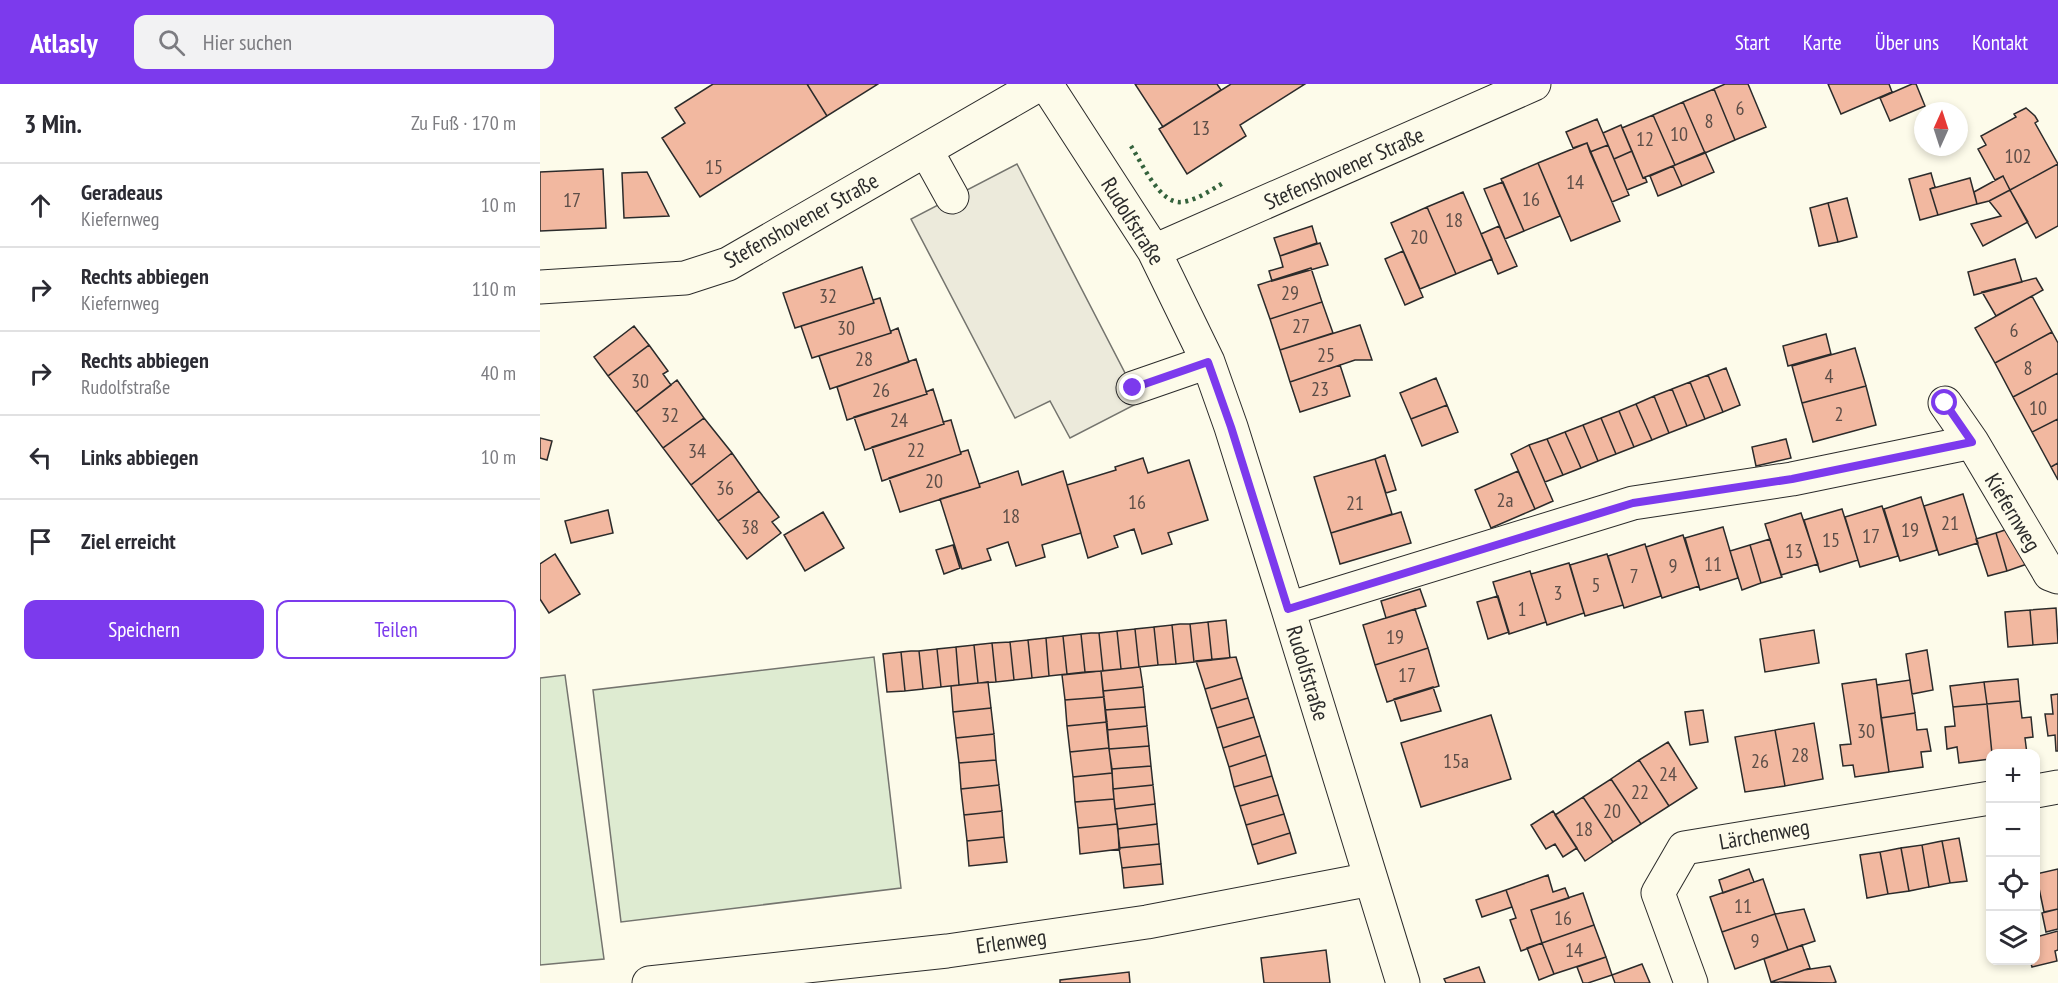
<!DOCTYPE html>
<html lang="de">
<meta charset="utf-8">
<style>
:root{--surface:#fff;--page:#f2f2f3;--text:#2b2b33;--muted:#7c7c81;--line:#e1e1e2;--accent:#7c3aed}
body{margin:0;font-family:"PT Sans Narrow",sans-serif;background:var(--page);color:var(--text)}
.controls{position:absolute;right:18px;bottom:18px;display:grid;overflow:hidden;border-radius:12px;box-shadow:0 3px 9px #0003}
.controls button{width:54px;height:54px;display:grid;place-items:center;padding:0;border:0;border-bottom:2px solid var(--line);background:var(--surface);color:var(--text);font:30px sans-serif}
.compass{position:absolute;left:1374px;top:18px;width:54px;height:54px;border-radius:50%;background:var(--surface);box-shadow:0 3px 9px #0003;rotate:3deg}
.stop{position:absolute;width:18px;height:18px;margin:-14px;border:4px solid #7c3aed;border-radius:50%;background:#fff}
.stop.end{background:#7c3aed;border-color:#fff;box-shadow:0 2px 6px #0008}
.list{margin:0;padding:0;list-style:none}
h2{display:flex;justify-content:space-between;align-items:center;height:78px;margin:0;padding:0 24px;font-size:26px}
h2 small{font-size:20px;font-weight:400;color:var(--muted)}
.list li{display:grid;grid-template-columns:39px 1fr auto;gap:18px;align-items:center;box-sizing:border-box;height:84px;padding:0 24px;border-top:2px solid var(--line)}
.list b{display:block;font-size:22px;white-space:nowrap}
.list p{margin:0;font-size:20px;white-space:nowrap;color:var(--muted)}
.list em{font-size:20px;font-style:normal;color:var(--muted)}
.actions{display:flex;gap:12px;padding:18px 24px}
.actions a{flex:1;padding:14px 0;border:2px solid var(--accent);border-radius:12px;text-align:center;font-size:21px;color:var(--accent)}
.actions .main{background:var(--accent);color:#fff}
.icon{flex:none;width:33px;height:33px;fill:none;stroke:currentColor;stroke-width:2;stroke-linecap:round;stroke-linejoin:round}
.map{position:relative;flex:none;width:1518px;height:899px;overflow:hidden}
header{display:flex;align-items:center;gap:36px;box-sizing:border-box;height:84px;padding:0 30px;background:var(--accent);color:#fff}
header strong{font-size:28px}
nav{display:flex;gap:33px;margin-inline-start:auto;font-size:21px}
.search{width:420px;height:54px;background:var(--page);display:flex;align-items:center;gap:15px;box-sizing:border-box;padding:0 21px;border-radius:12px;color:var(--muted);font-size:22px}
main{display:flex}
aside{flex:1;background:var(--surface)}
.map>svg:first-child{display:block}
</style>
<header>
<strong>Atlasly</strong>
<div class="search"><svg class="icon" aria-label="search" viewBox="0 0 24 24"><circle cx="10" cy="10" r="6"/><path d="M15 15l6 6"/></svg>Hier suchen</div>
<nav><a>Start</a><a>Karte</a><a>Über uns</a><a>Kontakt</a></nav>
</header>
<main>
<aside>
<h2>3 Min.<small>Zu Fuß · 170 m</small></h2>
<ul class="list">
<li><svg class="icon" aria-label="ahead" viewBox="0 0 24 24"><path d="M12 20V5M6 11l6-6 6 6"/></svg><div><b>Geradeaus</b><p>Kiefernweg</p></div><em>10 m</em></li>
<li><svg class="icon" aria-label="right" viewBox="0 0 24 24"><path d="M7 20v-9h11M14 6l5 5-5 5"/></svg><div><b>Rechts abbiegen</b><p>Kiefernweg</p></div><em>110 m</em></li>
<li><svg class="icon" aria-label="right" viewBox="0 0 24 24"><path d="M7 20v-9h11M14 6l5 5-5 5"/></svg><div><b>Rechts abbiegen</b><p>Rudolfstraße</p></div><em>40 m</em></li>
<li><svg class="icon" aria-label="left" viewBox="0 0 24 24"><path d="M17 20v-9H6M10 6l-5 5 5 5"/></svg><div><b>Links abbiegen</b></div><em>10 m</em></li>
<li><svg class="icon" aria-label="arrive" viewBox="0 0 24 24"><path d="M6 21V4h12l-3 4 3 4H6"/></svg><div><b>Ziel erreicht</b></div></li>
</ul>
<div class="actions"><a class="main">Speichern</a><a>Teilen</a></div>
</aside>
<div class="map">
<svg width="1518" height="899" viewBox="0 0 1518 899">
<rect width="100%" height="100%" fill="#fdfbea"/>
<path fill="#deebd1" stroke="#74746e" stroke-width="1.5" d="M334,573L361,804L81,838L53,606Z
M25,591L64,875L0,881V594Z"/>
<path fill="#eceadb" stroke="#74746e" stroke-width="1.5" d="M477,80L600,318L530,354L510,317L475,334L371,135Z"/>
<path fill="#f2b8a0" stroke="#2b2b2b" stroke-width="1.5" d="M173,0H267L287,32L160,113L122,54L145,39L135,24Z
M267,0H338L287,32Z
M595,0H677L681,6L623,43Z
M691,0H765L700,41L706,52L647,90L619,45Z
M1185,0H1208L1226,43L1195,56L1174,5Z
M1288,0H1349L1352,8L1301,30Z
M1372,0H1376L1385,22L1350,37L1340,14Z
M1174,5L1195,56L1165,69L1143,18Z
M1143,18L1165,69L1135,81L1113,31Z
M1486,24L1495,32L1498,37L1495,39L1518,80L1470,106L1463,92L1455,96L1438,65L1446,61L1441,52L1476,33L1474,30Z
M1113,31L1135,81L1103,94L1082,44Z
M1057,35L1068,61L1050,68L1047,59L1033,64L1026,48Z
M1081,41L1092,67L1074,75L1063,49Z
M1047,59L1080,137L1031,157L998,79Z
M1068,61L1089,111L1072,118L1050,68Z
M1092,67L1103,94L1105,93L1107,98L1087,106L1074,75Z
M1165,68L1174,88L1142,102L1133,82Z
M998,79L1020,132L984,147L961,95Z
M1518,80V142L1496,154L1470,106Z
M1133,82L1142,102L1118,112L1110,92Z
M63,85L66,144L0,147V88Z
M107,88L129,132L84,134L82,89Z
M1391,89L1395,103L1390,105L1398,131L1380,136L1369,95Z
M1463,92L1470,106L1449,117L1437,120L1434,108Z
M1430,94L1437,120L1398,131L1390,105Z
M963,98L984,147L965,155L944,105Z
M1470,106L1488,138L1443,162L1431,140L1461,132L1449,117Z
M923,108L952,175L916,190L887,123Z
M1307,114L1317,153L1298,158L1288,119Z
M1288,119L1298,158L1279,162L1270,124Z
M887,123L916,190L880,205L851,139Z
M772,142L777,159L740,172L734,154Z
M959,142L977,182L958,190L941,150Z
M780,159L788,181L732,197L729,187L743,183L740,172Z
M863,167L883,213L865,221L845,175Z
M1475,175L1482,198L1434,211L1428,188Z
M322,183L334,219L255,244L243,209Z
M771,184L782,218L730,235L718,201Z
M1496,194L1503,206L1456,232L1442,208Z
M1492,212L1512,248L1455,279L1435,244Z
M340,214L351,249L272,274L261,242L334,219L333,216Z
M782,218L793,249L740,266L730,235Z
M820,241L832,276H815L750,298L740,266Z
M94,242L109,261L68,292L54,273Z
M358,244L369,278L290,305L279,272L351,249V247Z
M1512,248L1518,259V289L1473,313L1455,279Z
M1286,250L1291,270L1248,282L1243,262Z
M109,261L128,287L123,290L131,301L96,328L68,292Z
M1315,264L1326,302L1262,319L1252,282Z
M376,275L387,310L307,336L297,303Z
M800,281L810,312L760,328L750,298Z
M1186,284L1200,321L1183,328L1168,291Z
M1518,289V335L1492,348L1473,313Z
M1168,291L1183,328L1165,335L1150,298Z
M896,294L907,321L871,335L860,309Z
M137,296L164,334L123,364L96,328Z
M1150,298L1165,335L1147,342L1132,305Z
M1326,302L1336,341L1273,358L1262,319Z
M393,305L404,340L325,366L314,333L387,310L386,308Z
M1132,305L1147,342L1129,349L1114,312Z
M1114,312L1129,349L1112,356L1096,320Z
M1096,320L1112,356L1094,363L1079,327Z
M907,321L918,348L882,362L871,335Z
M1079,327L1094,363L1076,370L1061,334Z
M164,334L192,369L151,401L123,364Z
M1061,334L1076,370L1058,377L1043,341Z
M1518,335V379L1511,383L1492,348Z
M411,336L421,370L342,397L332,363L404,340L403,338Z
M1043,341L1058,377L1041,384L1025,348Z
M1025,348L1041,384L1023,391L1007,355Z
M0,354L12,357L7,376L0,374Z
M1007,355L1023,391L1005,398L989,361Z
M1246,355L1251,374L1216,382L1212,363Z
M989,361L1013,417L995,425L971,370Z
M428,366L440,403L360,428L349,394L421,370V368Z
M192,369L219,407L178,437L151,401Z
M845,371L856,406L846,409L835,375Z
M603,374L608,389L649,376L668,436L628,449L632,460L602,470L594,445L574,452L578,463L548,474L527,401L576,386L575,383Z
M835,375L852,430L791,449L774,393Z
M1518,379V396L1511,383Z
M478,387L482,401L523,387L541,449L502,461L505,473L476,482L468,458L447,465L451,476L422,485L400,415L440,403L439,400Z
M978,387L995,425L951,444L935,406Z
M219,407L239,433L232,438L241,449L207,475L178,437Z
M1423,410L1438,459L1399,471L1384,422Z
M1381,413L1397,466L1360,477L1344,425Z
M1342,422L1358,472L1320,483L1305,433Z
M1302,425L1318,476L1280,488L1264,436Z
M68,426L73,449L31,459L25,437Z
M283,428L304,464L265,487L244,451Z
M861,428L871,459L800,480L791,449Z
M1261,429L1278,480L1241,491L1225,440Z
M1183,443L1198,494L1160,506L1145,454Z
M1465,446L1487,480L1467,487L1456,449Z
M1456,449L1467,487L1448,492L1436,455Z
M1143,451L1159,502L1122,514L1106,463Z
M1230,455L1242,493L1221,499L1210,461Z
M1105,460L1121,512L1084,524L1068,472Z
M413,461L420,484L404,490L396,466Z
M1210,461L1221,499L1202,506L1190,467Z
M15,470L40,510L9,529L0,515V480Z
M1067,470L1083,521L1045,532L1030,481Z
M1029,479L1044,529L1007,541L991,490Z
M990,487L1006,538L969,550L953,498Z
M880,505L886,522L846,534L841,517Z
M958,512L969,548L948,555L937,518Z
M1516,524L1518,559L1493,561L1490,526Z
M875,525L888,564L835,581L823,541Z
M1490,526L1493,561L1468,563L1465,528Z
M686,536L690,574L672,576L668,538Z
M668,538L672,576L654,578L650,540Z
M640,540H650L654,578L636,580L632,541Z
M632,541L636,580L618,581L614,543Z
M614,543L618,581L599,583L595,545Z
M595,545L599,583L581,585L577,547Z
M1274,546L1279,579L1225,588L1220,555Z
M577,547L581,585L563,587L559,549Z
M551,549H559L563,587L545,588L541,550Z
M541,550L545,588L527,590L523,552Z
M523,552L527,590L509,592L506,554Z
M506,554L509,592L492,594L488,556Z
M488,556L492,594L474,596L470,558Z
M470,558L474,596L456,598L452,559Z
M452,559L456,598L438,599L434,561Z
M434,561L438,599L419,601L416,563Z
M416,563L419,601L401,603L397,565Z
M888,564L899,602L847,618L835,581Z
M397,565L401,603L383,605L379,567Z
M1387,566L1393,606L1372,610L1366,570Z
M371,567H379L383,605L365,607L361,568Z
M361,568L365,607L347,608L343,570Z
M696,573L702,594L665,605L656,577Z
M600,583L603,603L563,607L561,587Z
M561,587L564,613L525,616L522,591Z
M702,594L708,614L671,625L665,605Z
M1336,595L1349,688L1315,693L1313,681L1303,682L1300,661L1311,660L1302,600Z
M1478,595L1480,617L1447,620L1444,598Z
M1370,596L1375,629L1341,634L1337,601Z
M448,598L451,624L413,628L411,602Z
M1444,598L1447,620L1413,623L1410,602Z
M603,603L605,623L565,626L563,607Z
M893,603L901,627L861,637L854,615Z
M1518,610V667H1516L1515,651L1508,652L1505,630H1513L1511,611Z
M564,613L567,638L527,642L525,616Z
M708,614L714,633L677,644L671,625Z
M1480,617L1482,634L1491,633L1493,653L1485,654L1487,670H1452L1447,620Z
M1447,620L1452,670L1450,675L1419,679L1417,663L1407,665L1405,643L1415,642L1413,623Z
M605,623L607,642L567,646L565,626Z
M451,624L454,650L416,654L413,628Z
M1163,626L1168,658L1150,661L1145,628Z
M1375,629L1377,646L1387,645L1391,667L1381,668L1383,683L1349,688L1341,634Z
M951,631L971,695L881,723L861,659Z
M714,633L720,652L683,664L677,644Z
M567,638L569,664L530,668L527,642Z
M1274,639L1283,695L1245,702L1235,646Z
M607,642L609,662L569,665L567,646Z
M1235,646L1245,702L1205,708L1195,653Z
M454,650L456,676L419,679L416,654Z
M720,652L726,671L689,683L683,664Z
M1128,658L1157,704L1129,722L1099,676Z
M609,662L611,682L572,685L569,665Z
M569,664L572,689L533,693L530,668Z
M726,671L732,692L694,703L689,683Z
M456,676L459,701L421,705L419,679Z
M1099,676L1129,722L1101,740L1071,695Z
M611,682L613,701L573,705L572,685Z
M572,689L574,715L535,718L533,693Z
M732,692L738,711L700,722L694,703Z
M1071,695L1101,740L1073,758L1043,713Z
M459,701L462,727L424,731L421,705Z
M613,701L615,720L575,725L573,705Z
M738,711L744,730L706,741L700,722Z
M1043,713L1073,758L1045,777L1015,731Z
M574,715L577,740L538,744L535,718Z
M615,720L617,740L578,745L575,725Z
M462,727L464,753L427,757L424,731Z
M1013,727L1037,764L1023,773L1015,760L1006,765L991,741Z
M744,730L750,749L712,761L706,741Z
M577,740L580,765L540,770L538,744Z
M617,740L619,760L579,764L578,745Z
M750,749L756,769L718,780L712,761Z
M464,753L467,778L429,782L427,757Z
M1419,754L1427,797L1410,799L1402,757Z
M1402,757L1410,799L1389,803L1382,761Z
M619,760L621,780L582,784L579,764Z
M1382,761L1389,803L1369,807L1361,764Z
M1361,764L1369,807L1348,810L1340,768Z
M1340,768L1348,810L1327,814L1320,771Z
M621,780L623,800L584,804L582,784Z
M1209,785L1214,798L1183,809L1179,796Z
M1518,785V825L1504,828L1496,790Z
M1008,791L1013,808L1025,804L1029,814L991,826L1002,859L981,867L970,836L976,834L966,806Z
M1223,795L1235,830L1182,848L1170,813Z
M966,806L972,823L942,833L936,816Z
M1043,809L1054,841L1002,859L991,826Z
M1264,825L1275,857L1248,866L1235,830Z
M1518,825V845L1506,848L1502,829Z
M1235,830L1248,866L1195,885L1182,848Z
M1054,841L1066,873L1014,890L1002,859Z
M1518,847V866L1515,867L1517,877L1492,883L1490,876H1496V853Z
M1002,859L1014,890L999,896L987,864Z
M1262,861L1270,884L1231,898L1224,875Z
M786,866L790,899H724L721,874Z
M1066,873L1072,891L1048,899H1043L1037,883Z
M1102,880L1110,899H1075L1072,891Z
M1290,882L1296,898L1293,899L1231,898L1264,886Z
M939,883L945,899H906L904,895Z
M589,888L590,899H520V896Z"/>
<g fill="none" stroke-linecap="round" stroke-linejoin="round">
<defs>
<path id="minor" d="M506,0L614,167L668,278L691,343L748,525L863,899
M386,66L412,113
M614,167L994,0
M0,203L145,194L188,180L500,0
M593,304L668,278
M1405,319L1432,358L1510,490L1518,493
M748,525L1093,419L1252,395L1432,358
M1496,707L1518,703
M109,899L407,867L607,838L831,795
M1151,899L1118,809L1144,764L1450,714"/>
</defs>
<use href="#minor" stroke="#2b2b2b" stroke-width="35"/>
<use href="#minor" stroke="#fdfbea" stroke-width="33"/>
<path stroke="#34623c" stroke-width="4.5" stroke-dasharray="3 4.5" stroke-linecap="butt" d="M591,62C602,79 620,121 642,118C658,116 672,105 685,98"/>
</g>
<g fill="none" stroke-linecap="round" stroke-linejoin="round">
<path stroke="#7c3aed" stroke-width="8" d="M593,304L668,278L691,343L748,525L1093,419L1252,395L1432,358L1405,319"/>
</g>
<g text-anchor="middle" stroke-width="4.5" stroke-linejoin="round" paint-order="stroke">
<g font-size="20" fill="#5d4e48">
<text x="1200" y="31">6</text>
<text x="1169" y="44">8</text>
<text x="661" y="51">13</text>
<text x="1139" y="57">10</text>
<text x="1105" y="62">12</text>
<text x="1478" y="79">102</text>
<text x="174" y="90">15</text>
<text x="1035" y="105">14</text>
<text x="991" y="122">16</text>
<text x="32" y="123">17</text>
<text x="914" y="143">18</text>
<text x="879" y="160">20</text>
<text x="750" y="216">29</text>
<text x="288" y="219">32</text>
<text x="761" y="249">27</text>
<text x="306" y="251">30</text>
<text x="1474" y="253">6</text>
<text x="786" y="278">25</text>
<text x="324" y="282">28</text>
<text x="1488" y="291">8</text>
<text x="1289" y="299">4</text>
<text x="100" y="304">30</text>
<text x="780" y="312">23</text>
<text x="341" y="313">26</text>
<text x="1498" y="331">10</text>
<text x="1299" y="337">2</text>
<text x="130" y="338">32</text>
<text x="359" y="343">24</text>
<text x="376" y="373">22</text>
<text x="157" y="374">34</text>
<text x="394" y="404">20</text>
<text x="185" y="411">36</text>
<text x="965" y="423">2a</text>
<text x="597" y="425">16</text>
<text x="815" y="426">21</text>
<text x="471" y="439">18</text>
<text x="1410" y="446">21</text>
<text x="210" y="450">38</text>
<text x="1370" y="453">19</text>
<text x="1331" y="459">17</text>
<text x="1291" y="463">15</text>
<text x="1254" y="474">13</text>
<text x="1173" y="487">11</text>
<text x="1133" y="489">9</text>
<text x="1094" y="499">7</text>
<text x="1056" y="508">5</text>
<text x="1018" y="516">3</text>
<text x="982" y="532">1</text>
<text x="855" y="560">19</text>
<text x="867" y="598">17</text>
<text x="1326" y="654">30</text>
<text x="1260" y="678">28</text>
<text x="916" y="684">15a</text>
<text x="1220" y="684">26</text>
<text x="1128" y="697">24</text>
<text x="1100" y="715">22</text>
<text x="1072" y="734">20</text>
<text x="1044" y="752">18</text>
<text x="1203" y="829">11</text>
<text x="1023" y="841">16</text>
<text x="1215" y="864">9</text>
<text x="1034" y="873">14</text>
</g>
<g font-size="22" fill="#2b2b2b" stroke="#fdfbea">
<text transform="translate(804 84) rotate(-24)" y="8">Stefenshovener Straße</text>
<text transform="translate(261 136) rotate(-29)" y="8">Stefenshovener Straße</text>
<text transform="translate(593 137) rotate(58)" y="8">Rudolfstraße</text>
<text transform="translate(1473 428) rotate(59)" y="8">Kiefernweg</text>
<text transform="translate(768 589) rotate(73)" y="8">Rudolfstraße</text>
<text transform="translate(1224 750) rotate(-10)" y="8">Lärchenweg</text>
<text transform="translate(471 857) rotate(-8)" y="8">Erlenweg</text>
</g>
</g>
</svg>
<div class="controls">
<button>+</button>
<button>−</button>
<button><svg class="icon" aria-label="locate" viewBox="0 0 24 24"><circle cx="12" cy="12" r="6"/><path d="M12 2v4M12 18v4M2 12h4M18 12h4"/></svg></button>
<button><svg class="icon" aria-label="layers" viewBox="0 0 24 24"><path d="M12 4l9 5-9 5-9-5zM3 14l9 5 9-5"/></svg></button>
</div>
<svg class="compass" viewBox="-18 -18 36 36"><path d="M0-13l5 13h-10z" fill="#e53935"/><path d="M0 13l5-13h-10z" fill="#7c7c81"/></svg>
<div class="stop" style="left:1405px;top:319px"></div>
<div class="stop end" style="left:593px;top:304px"></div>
</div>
</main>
